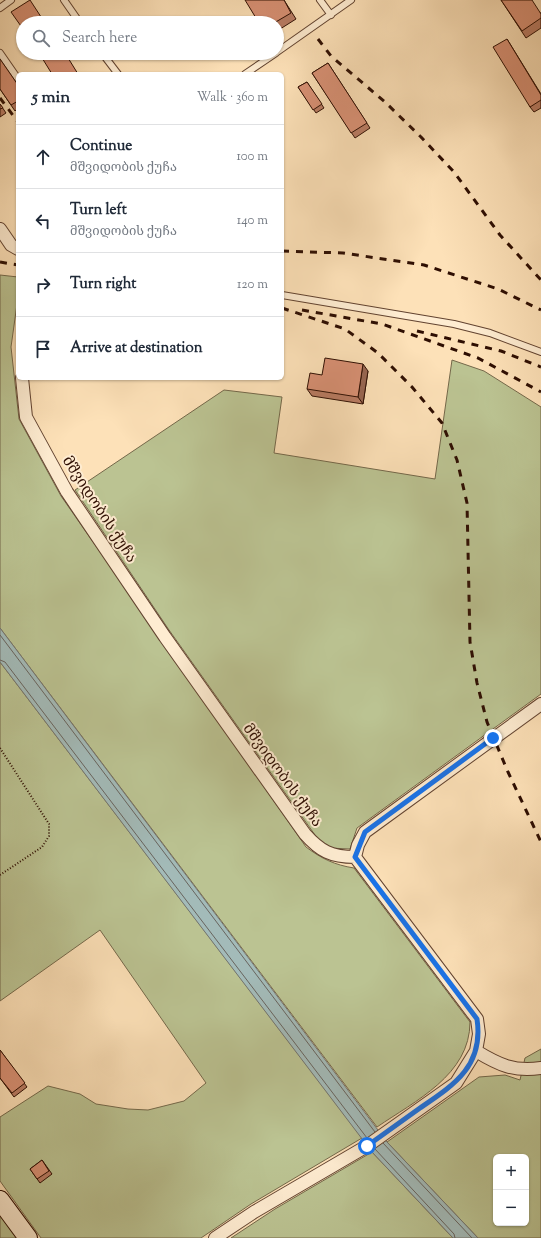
<!DOCTYPE html>
<meta charset="utf-8">
<style>
:root{--surface:#fff;--page:#f6f6f7;--text:#1f2937;--muted:#747a83;--line:#e0e1e3}
body{margin:0;font-family:"Sorts Mill Goudy","Noto Serif Georgian",serif;background:var(--page);color:var(--text)}
.controls{position:absolute;right:12px;bottom:12px;display:grid;overflow:hidden;border-radius:6px;box-shadow:0 1px 3px #0004}
.controls button{width:36px;height:36px;display:grid;place-items:center;padding:0;border:0;border-bottom:1px solid var(--line);background:var(--surface);color:var(--text);font:20px sans-serif}
.stop{position:absolute;width:12px;height:12px;margin:-9px;border:3px solid #1a73e8;border-radius:50%;background:#fff}
.stop.end{background:#1a73e8;border-color:#fff;box-shadow:0 1px 4px #0008}
.list{margin:0;padding:0;list-style:none}
h2{display:flex;justify-content:space-between;align-items:center;height:52px;margin:0;padding:0 16px;font-size:17px}
h2 small{font-size:13px;font-weight:400;color:var(--muted)}
.list li{display:grid;grid-template-columns:26px 1fr auto;gap:12px;align-items:center;box-sizing:border-box;height:64px;padding:0 16px;border-top:1px solid var(--line)}
.list b{display:block;font-size:15px;white-space:nowrap}
.list p{margin:0;font-size:13px;white-space:nowrap;color:var(--muted)}
.list em{font-size:13px;font-style:normal;color:var(--muted)}
.icon{flex:none;width:22px;height:22px;fill:none;stroke:currentColor;stroke-width:2;stroke-linecap:round;stroke-linejoin:round}
.map{position:relative;flex:none;width:541px;height:1238px;overflow:hidden}
.search{position:absolute;background:var(--surface);box-shadow:0 1px 3px #0004;left:16px;top:16px;width:268px;height:44px;display:flex;align-items:center;gap:10px;box-sizing:border-box;padding:0 14px;border-radius:22px;color:var(--muted);font-size:15px}
.panel{position:absolute;background:var(--surface);box-shadow:0 1px 3px #0004;left:16px;top:72px;width:268px;height:308px;border-radius:6px}
.map>svg:first-child{display:block}
</style>
<div class="map">
<svg width="541" height="1238" viewBox="0 0 541 1238">
<rect width="100%" height="100%" fill="#fde1b8"/>
<filter id="stains"><feTurbulence type="fractalNoise" baseFrequency=".005" numOctaves="4"/><feColorMatrix values="0 0 0 0 .2 0 0 0 0 .09 0 0 0 0 .02 0 0 0 .5 -.17"/></filter>
<radialGradient id="worn" r=".72"><stop offset=".6" stop-color="#630" stop-opacity="0"/><stop offset="1" stop-color="#630" stop-opacity=".3"/></radialGradient>
<path fill="#bbc392" stroke="#74684a" fill-rule="evenodd" d="M0,275L18,277V297L11,347L19,419L61,496L306,847C322,859 335,865 354,868L470,1022C470,1075 415,1101 377,1127L0,628Z
M452,360L484,371L541,407V694L357,828L350,849L329,848L320,842L169,630L75,490L224,390L282,397L274,453L435,479Z
M0,662L362,1138L251,1204L201,1238H41L0,1181V1117L48,1086L80,1094L96,1104L128,1109L148,1110L184,1101L206,1083L100,930L0,1001Z
M541,1049V1238H478L387,1142L479,1077L505,1075L520,1080L525,1058ZM496,1157H526V1223H496Z
M372,1152L453,1238H231L275,1209Z
M0,1208L22,1238H0Z"/>
<path fill="#a3bbb9" stroke="#747670" d="M0,628L387,1142L478,1238H453L372,1152L0,662Z"/>
<g fill="none" stroke-linecap="round" stroke-linejoin="round">
<path stroke="#68645e" stroke-width="1" d="M0,635L375,1132
M0,660L5,662L367,1138
M383,1143L472,1238
M375,1149L454,1234L455,1238"/>
<defs>
<path id="service" d="M64,0L80,23
M320,0L331,15
M0,8L11,0
M277,52L351,0
M0,53L18,79
M102,53L118,74
M245,74L276,53
M282,295L454,324L490,333L541,352"/>
<path id="minor" d="M0,229L11,245L18,249
M22,378L26,417L67,492L165,637L305,834C320,851 331,857 355,857L477,1019L479,1034L476,1051L456,1083L367,1146L254,1212L215,1238
M355,857L358,845L365,832L541,704
M476,1051C499,1065 514,1072 541,1068"/>
<path id="secondary" d="M0,1200L28,1238"/>
</defs>
<use href="#service" stroke="#624330" stroke-width="8"/>
<use href="#minor" stroke="#624330" stroke-width="14"/>
<use href="#secondary" stroke="#2e0e02" stroke-width="20"/>
<path stroke="#2e0e02" stroke-width="2" stroke-dasharray="1 2" stroke-linecap="butt" d="M0,748L49,824V836L42,847L0,875"/>
<use href="#service" stroke="#feecd1" stroke-width="6"/>
<use href="#minor" stroke="#feecd1" stroke-width="12"/>
<use href="#secondary" stroke="#feecd1" stroke-width="18"/>
<path stroke="#2e0e02" stroke-width="3" stroke-dasharray="7 7" stroke-linecap="butt" d="M318,39L331,56L385,102L421,137L454,172L500,235L541,280
M0,98L18,122
M282,251L343,253L424,265L498,289L541,310
M0,262L18,265
M282,308L345,329L378,353L412,387L442,423L457,460L467,503L470,642L477,683L487,722L508,772L541,842
M302,310L382,324L478,358L541,392
M417,331L501,351L541,367"/>
</g>
<path fill="#bb7d65" stroke="#2e0e02" d="M284,0L296,19L277,31V23H259Z
M501,0L541,13V28L526,38Z
M507,39L541,94V108L534,112L530,107Z
M328,63L370,128L355,138L312,73Z
M307,82L324,108L316,113L298,87Z
M18,85V108L15,111L0,89Z
M0,104L6,113L0,117Z
M368,371L363,404L312,396L307,389L322,375Z
M0,1050L27,1087L14,1097L0,1078Z
M42,1160L52,1174L40,1183L30,1169Z"/>
<path fill="#986652" stroke="#2e0e02" d="M363,364L368,371L363,404L358,397Z"/>
<path fill="#d99175" stroke="#2e0e02" d="M30,0L45,23H23V29L11,12Z
M245,0H284L291,13L274,23H259Z
M501,0H532L541,14V18L522,31Z
M507,39L541,95V100L530,107L493,47Z
M39,53H65L78,74H52Z
M0,59L18,85V101L11,105L0,89Z
M328,63L367,123L351,133L312,73Z
M307,82L322,104L313,110L298,87Z
M0,104L3,108L0,109Z
M325,358L363,364L358,397L307,389L310,373L322,375Z
M0,1050L25,1083L12,1093L0,1078Z
M42,1160L49,1171L37,1179L30,1169Z"/>
<g fill="none" stroke-linecap="round" stroke-linejoin="round">
<path stroke="#1a73e8" stroke-width="5" d="M367,1146C385,1133 402,1121 420,1108C454,1085 484,1066 477,1019L355,857L365,832L493,738"/>
</g>
<g text-anchor="middle" stroke-width="4" stroke-linejoin="round" paint-order="stroke">
<g font-size="15" fill="#2e0e02" stroke="#feecd1">
<text transform="translate(100 509) rotate(57)" y="5">მშვიდობის ქუჩა</text>
<text transform="translate(283 775) rotate(54)" y="5">მშვიდობის ქუჩა</text>
</g>
</g>
<rect width="100%" height="100%" filter="url(#stains)"/>
<rect width="100%" height="100%" fill="url(#worn)"/>
</svg>
<div class="controls">
<button>+</button>
<button>−</button>
</div>
<div class="stop" style="left:367px;top:1146px"></div>
<div class="stop end" style="left:493px;top:738px"></div>
<div class="search"><svg class="icon" aria-label="search" viewBox="0 0 24 24"><circle cx="10" cy="10" r="6"/><path d="M15 15l6 6"/></svg>Search here</div>
<section class="panel">
<h2>5 min<small>Walk · 360 m</small></h2>
<ul class="list">
<li><svg class="icon" aria-label="ahead" viewBox="0 0 24 24"><path d="M12 20V5M6 11l6-6 6 6"/></svg><div><b>Continue</b><p>მშვიდობის ქუჩა</p></div><em>100 m</em></li>
<li><svg class="icon" aria-label="left" viewBox="0 0 24 24"><path d="M17 20v-9H6M10 6l-5 5 5 5"/></svg><div><b>Turn left</b><p>მშვიდობის ქუჩა</p></div><em>140 m</em></li>
<li><svg class="icon" aria-label="right" viewBox="0 0 24 24"><path d="M7 20v-9h11M14 6l5 5-5 5"/></svg><div><b>Turn right</b></div><em>120 m</em></li>
<li><svg class="icon" aria-label="arrive" viewBox="0 0 24 24"><path d="M6 21V4h12l-3 4 3 4H6"/></svg><div><b>Arrive at destination</b></div></li>
</ul>
</section>
</div>
